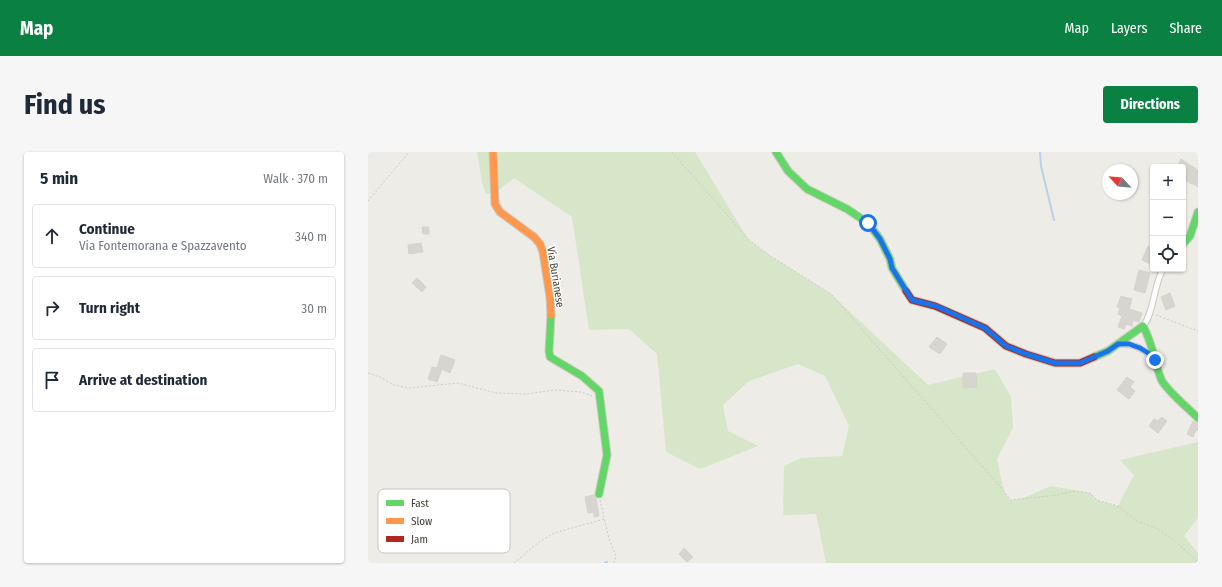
<!DOCTYPE html>
<meta charset="utf-8">
<style>
:root{--surface:#fff;--page:#f6f6f7;--text:#1f2937;--muted:#747a83;--line:#e0e1e3;--accent:#0b8043}
body{margin:0;font-family:"Fira Sans Condensed",sans-serif;background:var(--page);color:var(--text)}
.controls{position:absolute;right:12px;top:12px;display:grid;overflow:hidden;border-radius:4px;box-shadow:0 1px 3px #0004}
.controls button{width:36px;height:36px;display:grid;place-items:center;padding:0;border:0;border-bottom:1px solid var(--line);background:var(--surface);color:var(--text);font:20px sans-serif}
.compass{position:absolute;left:734px;top:12px;width:36px;height:36px;border-radius:50%;background:var(--surface);box-shadow:0 1px 3px #0004;rotate:296deg}
.stop{position:absolute;width:12px;height:12px;margin:-9px;border:3px solid #1a73e8;border-radius:50%;background:#fff}
.stop.end{background:#1a73e8;border-color:#fff;box-shadow:0 1px 4px #0008}
.list{margin:0;padding:0;list-style:none}
h2{display:flex;justify-content:space-between;align-items:center;height:52px;margin:0;padding:0 16px;font-size:17px}
h2 small{font-size:13px;font-weight:400;color:var(--muted)}
.list li{display:grid;grid-template-columns:26px 1fr auto;gap:12px;align-items:center;box-sizing:border-box;height:64px;margin:0 8px 8px;padding:0 8px;border:1px solid var(--line);border-radius:4px}
.list b{display:block;font-size:15px;white-space:nowrap}
.list p{margin:0;font-size:13px;white-space:nowrap;color:var(--muted)}
.list em{font-size:13px;font-style:normal;color:var(--muted)}
.icon{flex:none;width:22px;height:22px;fill:none;stroke:currentColor;stroke-width:2;stroke-linecap:round;stroke-linejoin:round}
.map{position:relative;flex:none;width:830px;height:411px;overflow:hidden;border-radius:4px}
header{display:flex;align-items:center;gap:24px;box-sizing:border-box;height:56px;padding:0 20px;background:var(--accent);color:#fff}
header strong{font-size:19px}
nav{display:flex;gap:22px;margin-inline-start:auto;font-size:14px}
.intro{display:flex;align-items:center;justify-content:space-between;box-sizing:border-box;height:96px;padding:0 24px}
h1{margin:0;font-size:28px}
.button{padding:10px 18px;border-radius:4px;background:var(--accent);color:#fff;font-size:14px;font-weight:700}
main{display:flex;gap:24px;padding:0 24px}
aside{flex:1;background:var(--surface);border-radius:4px;box-shadow:0 1px 3px #0004}
.map>svg:first-child{display:block}
</style>
<header>
<strong>Map</strong>
<nav><a>Map</a><a>Layers</a><a>Share</a></nav>
</header>
<div class="intro"><h1>Find us</h1><a class="button">Directions</a></div>
<main>
<aside>
<h2>5 min<small>Walk · 370 m</small></h2>
<ul class="list">
<li><svg class="icon" aria-label="ahead" viewBox="0 0 24 24"><path d="M12 20V5M6 11l6-6 6 6"/></svg><div><b>Continue</b><p>Via Fontemorana e Spazzavento</p></div><em>340 m</em></li>
<li><svg class="icon" aria-label="right" viewBox="0 0 24 24"><path d="M7 20v-9h11M14 6l5 5-5 5"/></svg><div><b>Turn right</b></div><em>30 m</em></li>
<li><svg class="icon" aria-label="arrive" viewBox="0 0 24 24"><path d="M6 21V4h12l-3 4 3 4H6"/></svg><div><b>Arrive at destination</b></div></li>
</ul>
</aside>
<div class="map">
<svg width="830" height="411" viewBox="0 0 830 411">
<rect width="100%" height="100%" fill="#edece7"/>
<path fill="#d7e6c9" d="M109,0H327L380,87L401,103L463,142L560,233L627,217L643,245L645,276L629,307L636,339L642,348L653,347L683,334L722,341L729,348L750,354L766,323L752,308L830,290V366L816,384L830,401V411H458L448,362L415,363L416,314L433,306L474,304L481,274L457,224L430,212L381,229L355,253L360,279L390,294L332,317L298,300L289,202L261,177L221,178L204,65L146,26L125,43L117,41L114,30Z"/>
<g fill="none" stroke-linecap="round" stroke-linejoin="round">
<path stroke="#bbd0e8" stroke-width="2" d="M672,0L673,14L686,68
M237,411L239,410"/>
</g>
<path fill="#d6d5cf" stroke="#d5d3cd" d="M813,7L830,18V35L823,31V32L815,26V15H809Z
M54,75H61V82H55Z
M53,91L55,100L41,102L40,93Z
M780,94L785,97V113L774,108Z
M771,118L782,121L777,141L766,138Z
M49,126L58,135L54,140L44,131Z
M802,141L807,154L798,158L793,145Z
M753,144L764,147L761,157L774,161L771,170L765,168L764,174L758,172L756,177L750,175L754,164L750,162L752,156L749,155Z
M569,185L579,192L572,202L561,195Z
M73,203L87,208L82,221L74,217L69,230L60,227L64,215L69,216Z
M595,221H608L609,235L595,236Z
M759,225L766,230L762,235L767,239L761,247L749,238Z
M794,265L799,269L790,281L781,274L786,267L790,269Z
M825,269L830,272V279L828,278L825,285L819,282Z
M226,343L228,346L231,364L226,365V360L220,361L217,345Z
M316,396L325,405L319,410L311,402Z"/>
<g fill="none" stroke-linecap="round" stroke-linejoin="round">
<defs>
<path id="street" d="M775,174C785,164 786,132 795,117
M751,192C767,192 775,196 787,208"/>
<path id="fast" d="M408,0L420,19L439,37L479,57L500,71L512,87L522,107L524,116L538,139
M815,92L822,84L830,60
M183,163L181,199L182,205L214,224L231,239L239,303L231,342
M726,205L740,199L775,174C785,192 786,209 793,227C797,237 822,258 830,266"/>
<path id="slow" d="M125,0L127,52L132,60L166,85L172,92L175,100L182,145L183,163"/>
<path id="jam" d="M538,139L544,148L567,154L617,176L638,194L658,202L687,211H712L726,205"/>
</defs>
<use href="#street" stroke="#c9c8c3" stroke-width="7"/>
<use href="#fast" stroke="#ccc9be" stroke-width="9"/>
<use href="#slow" stroke="#ccc9be" stroke-width="9"/>
<use href="#jam" stroke="#ccc9be" stroke-width="9"/>
<path stroke="#cccbc6" stroke-width="1" stroke-dasharray="2 2" stroke-linecap="butt" d="M304,0L380,87L401,103L463,142L636,339L642,348L682,344L708,339L722,341L729,348L750,354L769,369L790,377L807,389L830,410
M0,49L41,0
M788,163L830,179
M0,221L12,225L26,233L41,236L90,231L128,241L159,242L186,238L213,240L224,244
M232,348L241,387L248,404L246,411
M146,411L171,390L186,381L236,367"/>
<use href="#street" stroke="#fcfcfb" stroke-width="5"/>
<use href="#fast" stroke="#63d668" stroke-width="7"/>
<use href="#slow" stroke="#ff974d" stroke-width="7"/>
<use href="#jam" stroke="#b3261e" stroke-width="7"/>
</g>
<g fill="none" stroke-linecap="round" stroke-linejoin="round">
<path stroke="#1a73e8" stroke-width="5" d="M500,71L512,87L522,107L524,116L544,148L568,154L617,176L638,194L658,202L687,211H712L740,199L750,192H761L772,196L780,201L787,208"/>
</g>
<g text-anchor="middle" stroke-width="3" stroke-linejoin="round" paint-order="stroke">
<g font-size="11" fill="#413e34" stroke="#fff">
<text transform="translate(188 125) rotate(81)" y="4">Via Burianese</text>
</g>
</g>
<rect x="10" y="337" width="132" height="64" rx="6" fill="#fff" stroke="#c6c5c2" stroke-width="1"/>
<rect x="18" y="348" width="18" height="6" fill="#63d668"/>
<rect x="18" y="366" width="18" height="6" fill="#ff974d"/>
<rect x="18" y="384" width="18" height="6" fill="#b3261e"/>
<g font-size="11" fill="#413e34">
<text x="43" y="355">Fast</text>
<text x="43" y="373">Slow</text>
<text x="43" y="391">Jam</text>
</g>
</svg>
<div class="controls">
<button>+</button>
<button>−</button>
<button><svg class="icon" aria-label="locate" viewBox="0 0 24 24"><circle cx="12" cy="12" r="6"/><path d="M12 2v4M12 18v4M2 12h4M18 12h4"/></svg></button>
</div>
<svg class="compass" viewBox="-18 -18 36 36"><path d="M0-13l5 13h-10z" fill="#e53935"/><path d="M0 13l5-13h-10z" fill="#747a83"/></svg>
<div class="stop" style="left:500px;top:71px"></div>
<div class="stop end" style="left:787px;top:208px"></div>
</div>
</main>
